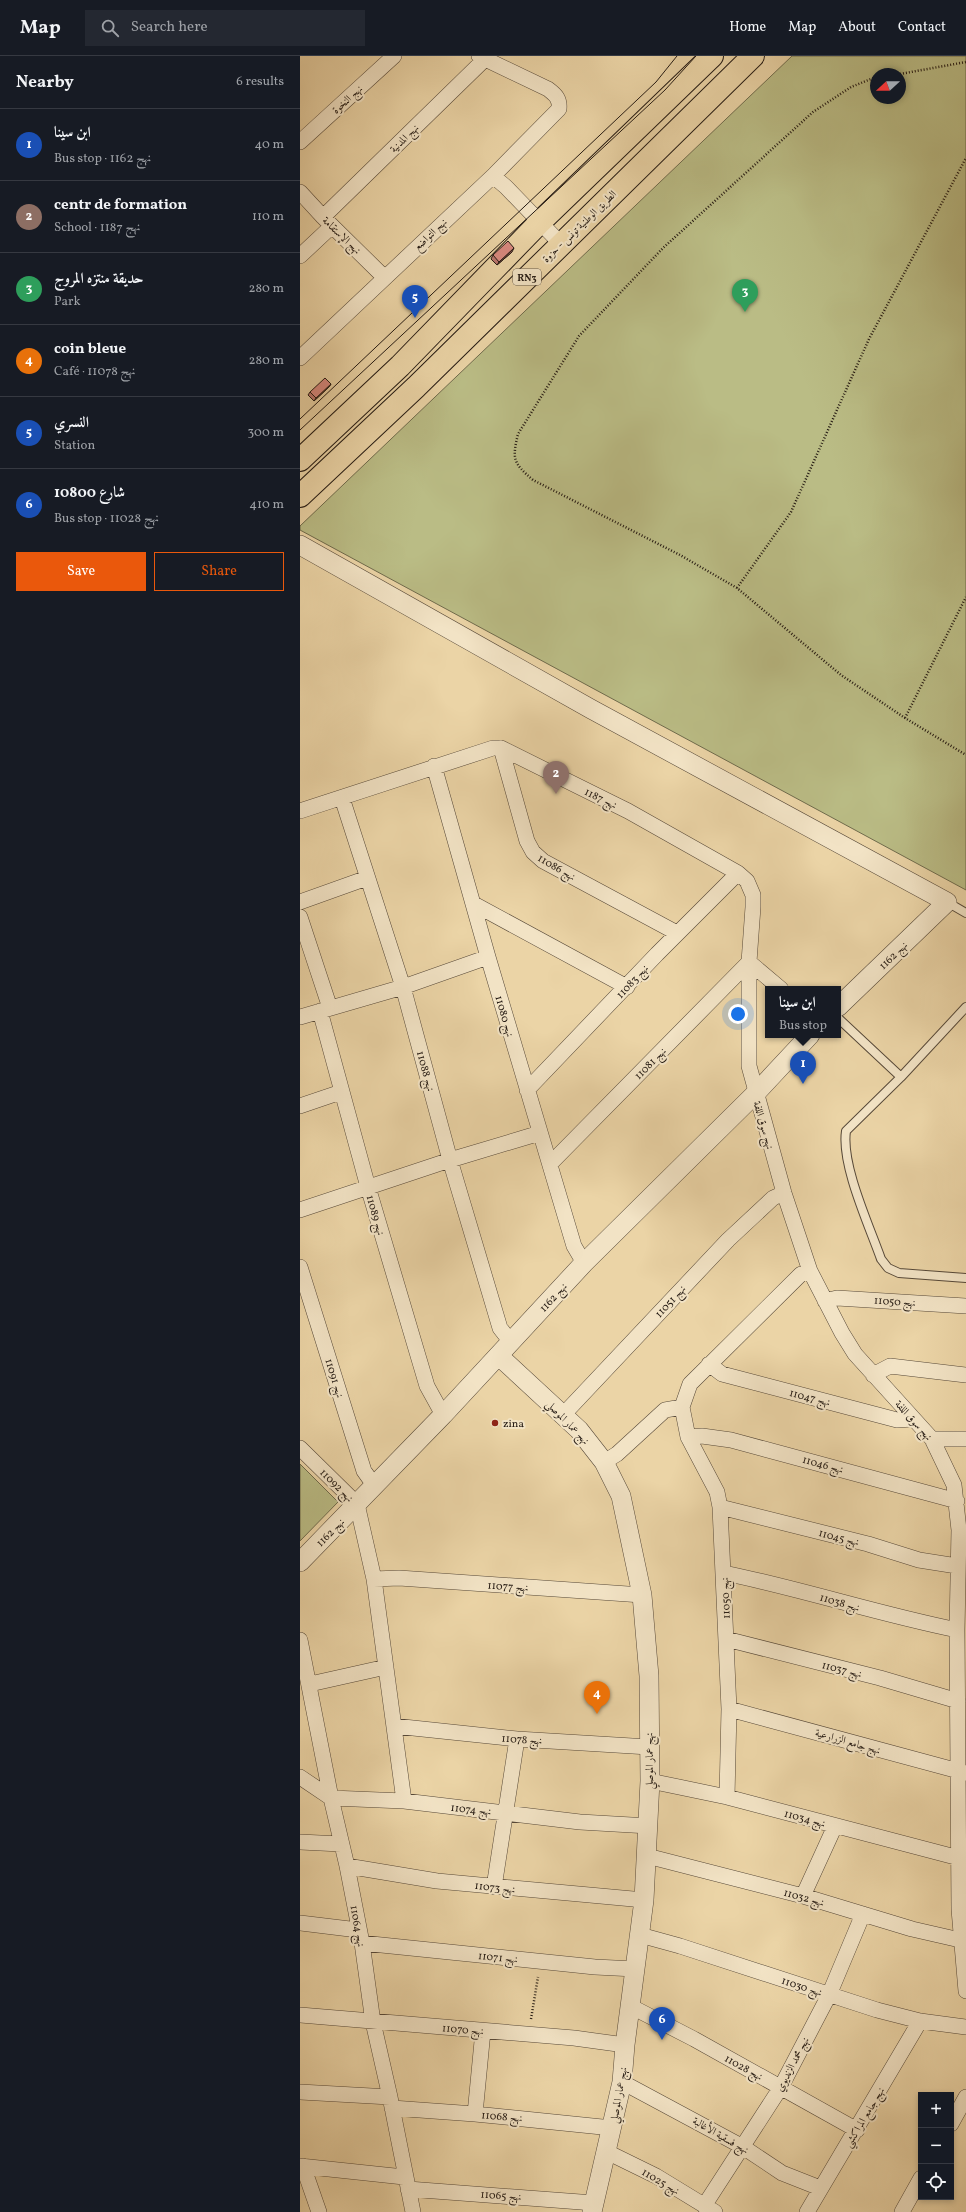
<!DOCTYPE html>
<meta charset="utf-8">
<style>
:root{--surface:#171b24;--page:#242831;--text:#f1f3f6;--muted:#9ea1a6;--line:#363941;--accent:#ea580c}
body{margin:0;font-family:Vollkorn,Amiri,serif;background:var(--page);color:var(--text)}
.controls{position:absolute;right:12px;bottom:12px;display:grid;overflow:hidden;border-radius:0px;box-shadow:0 2px 6px #0003}
.controls button{width:36px;height:36px;display:grid;place-items:center;padding:0;border:0;border-bottom:1px solid var(--line);background:var(--surface);color:var(--text);font:20px sans-serif}
.compass{position:absolute;left:570px;top:12px;width:36px;height:36px;border-radius:50%;background:var(--surface);box-shadow:0 2px 6px #0003;rotate:249deg}
.you{position:absolute;left:438px;top:958px;width:14px;height:14px;margin:-10px;border:3px solid #fff;border-radius:50%;background:#1a73e8;box-shadow:0 0 0 6px #1a73e833}
.badge{display:grid;place-items:center;width:26px;height:26px;border-radius:50%;background:var(--accent);color:#fff;font-size:13px;font-weight:700}
.pin{position:absolute;translate:-50% -33px;filter:drop-shadow(0 1px 2px #0008)}
.pin::after{content:'';position:absolute;top:21px;width:14px;height:12px;background:inherit;clip-path:polygon(0 0,100% 0,50% 100%)}
.popup{position:absolute;left:465px;top:930px;width:76px;height:52px;box-sizing:border-box;display:grid;place-content:center;border-radius:0px;background:var(--surface);filter:drop-shadow(0 1px 3px #0005);font-size:13px;white-space:nowrap;color:var(--muted)}
.popup b{font-size:15px;color:var(--text)}
.popup::after{content:'';position:absolute;left:50%;top:100%;margin-left:-8px;border:8px solid transparent;border-top-color:var(--surface)}
.list{margin:0;padding:0;list-style:none}
h2{display:flex;justify-content:space-between;align-items:center;height:52px;margin:0;padding:0 16px;font-size:17px}
h2 small{font-size:13px;font-weight:400;color:var(--muted)}
.list li{display:grid;grid-template-columns:26px 1fr auto;gap:12px;align-items:center;box-sizing:border-box;height:72px;padding:0 16px;border-top:1px solid var(--line)}
.list b{display:block;font-size:15px;white-space:nowrap}
.list p{margin:0;font-size:13px;white-space:nowrap;color:var(--muted)}
.list em{font-size:13px;font-style:normal;color:var(--muted)}
.actions{display:flex;gap:8px;padding:12px 16px}
.actions a{flex:1;padding:9px 0;border:1px solid var(--accent);border-radius:0px;text-align:center;font-size:14px;color:var(--accent)}
.actions .main{background:var(--accent);color:#fff}
.icon{flex:none;width:22px;height:22px;fill:none;stroke:currentColor;stroke-width:2;stroke-linecap:round;stroke-linejoin:round}
.map{position:relative;flex:none;width:666px;height:2156px;overflow:hidden}
header{display:flex;align-items:center;gap:24px;box-sizing:border-box;height:56px;padding:0 20px;background:var(--surface);border-bottom:1px solid var(--line)}
header strong{font-size:19px}
nav{display:flex;gap:22px;margin-inline-start:auto;font-size:14px}
.search{width:280px;height:36px;background:var(--page);display:flex;align-items:center;gap:10px;box-sizing:border-box;padding:0 14px;border-radius:0px;color:var(--muted);font-size:15px}
main{display:flex}
aside{flex:1;background:var(--surface)}
.map>svg:first-child{display:block}
</style>
<header>
<strong>Map</strong>
<div class="search"><svg class="icon" aria-label="search" viewBox="0 0 24 24"><circle cx="10" cy="10" r="6"/><path d="M15 15l6 6"/></svg>Search here</div>
<nav><a>Home</a><a>Map</a><a>About</a><a>Contact</a></nav>
</header>
<main>
<aside>
<h2>Nearby<small>6 results</small></h2>
<ul class="list">
<li><span class="badge" style="background:#1a4fb4">1</span><div><b>ابن سينا</b><p>Bus stop · نهج 1162</p></div><em>40 m</em></li>
<li><span class="badge" style="background:#8d6e63">2</span><div><b>centr de formation</b><p>School · نهج 1187</p></div><em>110 m</em></li>
<li><span class="badge" style="background:#2e9e5b">3</span><div><b>حديقة منتزه المروج</b><p>Park</p></div><em>280 m</em></li>
<li><span class="badge" style="background:#e8710a">4</span><div><b>coin bleue</b><p>Café · نهج 11078</p></div><em>280 m</em></li>
<li><span class="badge" style="background:#1a4fb4">5</span><div><b>النسري</b><p>Station</p></div><em>300 m</em></li>
<li><span class="badge" style="background:#1a4fb4">6</span><div><b>10800 شارع</b><p>Bus stop · نهج 11028</p></div><em>410 m</em></li>
</ul>
<div class="actions"><a class="main">Save</a><a>Share</a></div>
</aside>
<div class="map">
<svg width="666" height="2156" viewBox="0 0 666 2156">
<rect width="100%" height="100%" fill="#ebd4a6"/>
<filter id="stains"><feTurbulence type="fractalNoise" baseFrequency=".005" numOctaves="4"/><feColorMatrix values="0 0 0 0 .2 0 0 0 0 .09 0 0 0 0 .02 0 0 0 .5 -.17"/></filter>
<radialGradient id="worn" r=".72"><stop offset=".6" stop-color="#630" stop-opacity="0"/><stop offset="1" stop-color="#630" stop-opacity=".3"/></radialGradient>
<path fill="#babc85" stroke="#6f6b4c" fill-rule="evenodd" d="M492,0H666V834L0,474V470ZM576,18H600V42H576Z
M0,1408L38,1446L0,1485Z"/>
<g fill="none" stroke-linecap="round" stroke-linejoin="round">
<defs>
<path id="service" d="M647,846L666,857
M666,951L601,1021L546,1075C541,1109 569,1169 581,1203L588,1212L599,1217L666,1222
M538,962L601,1021"/>
<path id="minor" d="M0,86L94,0
M193,120L206,131L261,188
M0,136L23,161L84,221
M23,161L185,3
M0,200L32,170
M0,302L193,120L259,53C260,43 256,39 248,33L179,0
M201,692L227,785L233,796L243,805L377,877
M134,710L188,901L274,1190L284,1207
M42,742L103,931L150,1104L200,1272L211,1286
M0,755L193,692H201L328,755L438,817L447,825L453,839V851L449,906V1010L484,1137L510,1215L542,1277L555,1298L632,1383L654,1429L659,1474L657,1574L659,1853L666,1935
M0,846L67,822
M174,848L327,931
M0,861L30,952
M20,955L68,1131L127,1330L143,1359
M0,961L103,931L188,901
M227,1034L357,898L438,817
M0,1050L41,1036
M250,1108L449,906L481,933
M0,1154L150,1104L240,1077
M0,1211L64,1415L74,1429
M525,1245L537,1242L666,1250
M409,1308L422,1318L597,1364L613,1363
M573,1319L590,1310L666,1319
M382,1351L388,1381L417,1436L420,1451L429,1653L427,1741
M263,1359L428,1184L473,1142L484,1137
M388,1381L402,1380L431,1384L657,1445
M632,1383H666
M0,1392L57,1448L74,1523L104,1745
M304,1406L317,1398L365,1354L382,1351L390,1328L501,1218L510,1215
M420,1451L568,1488L619,1504L657,1510
M424,1517C502,1533 578,1558 657,1574
M74,1523L99,1522L342,1539
M426,1583L580,1622L658,1645
M0,1584L31,1742L47,1810L62,1887L73,1966L90,2041L113,2156
M10,1628L86,1611
M429,1653L666,1717
M94,1670L217,1683L349,1691
M0,1721L31,1742L104,1745L280,1766L349,1770
M350,1725L427,1741L659,1802
M0,1786L41,1788
M347,1800L503,1840L612,1873L660,1884
M47,1810L137,1825L344,1844
M194,1831L217,1683
M503,1840L535,1770
M0,1867L58,1874
M340,1879L380,1890L577,1954L620,1965L666,1971
M62,1887L295,1911L335,1913
M330,1950L394,1983L557,2074
M0,1959L274,1982L325,1989
M322,2026L443,2091L482,2117L520,2132
M0,2036L90,2041
M92,2052L175,2058L312,2072
M175,2058L183,1975
M651,2068L666,2041
M307,2096L356,2120L415,2156
M0,2110L104,2121
M3,2110L19,2156
M108,2133L294,2147
M404,2150L481,2031L529,1939L563,1858
M507,2156L620,1965
M602,2156L621,2122"/>
<path id="tertiary" d="M0,489L291,653L647,846L538,951
M199,1300L279,1374L304,1406L321,1440L342,1539L349,1620L350,1725L344,1844L325,1989L322,2026L292,2156
M0,1506L143,1359L284,1207L455,1038L510,979"/>
<path id="trunk" d="M0,404L100,310L240,166L412,0
M0,440L116,331L453,0"/>
</defs>
<use href="#service" stroke="#564838" stroke-width="10"/>
<use href="#minor" stroke="#564838" stroke-width="16"/>
<use href="#tertiary" stroke="#564838" stroke-width="20"/>
<use href="#trunk" stroke="#241a13" stroke-width="24"/>
<path stroke="#241a13" stroke-width="2.5" stroke-dasharray="1 2" stroke-linecap="butt" d="M600,18L666,6
M576,21L551,31L513,56L363,192L279,280L218,378C212,403 213,407 233,424L380,499L437,532L541,619L605,662L666,699
M437,532L491,456L569,283L666,102
M605,662L666,541
M231,1963L238,1921"/>
<use href="#service" stroke="#f2e3c5" stroke-width="8"/>
<use href="#minor" stroke="#f2e3c5" stroke-width="15"/>
<use href="#tertiary" stroke="#f2e3c5" stroke-width="19"/>
<use href="#trunk" stroke="#ebd4a6" stroke-width="22"/>
<path stroke="#241a13" stroke-width="1" d="M0,363L356,26L377,0
M0,374L365,34L396,0"/>
</g>
<path fill="#bb766e" stroke="#241a13" d="M212,196L197,209L191,203L193,199Z
M31,328L29,331L14,345L8,339L10,336Z"/>
<path fill="#99605a" stroke="#241a13" d="M214,192L212,196L197,209L199,206Z
M31,328L29,331L14,345L16,342Z"/>
<path fill="#da8980" stroke="#241a13" d="M208,185L214,192L199,206L193,199Z
M25,322L31,328L16,342L10,336Z"/>
<circle fill="#8f2418" stroke="#f2e3c5" stroke-width="1.5" cx="195" cy="1367" r="4"/>
<g text-anchor="middle" stroke-width="4" stroke-linejoin="round" paint-order="stroke">
<rect fill="#f2e3c5" stroke="#625648" stroke-width="1" x="213" y="213" width="28" height="16" rx="3"/>
<g font-size="10" font-weight="bold" fill="#241a13">
<text x="227" y="225">RN3</text>
</g>
<g font-size="11" fill="#241a13" stroke="#f2e3c5">
<text transform="translate(47 43) rotate(-42)" y="4">نهج النخوة</text>
<text transform="translate(104 82) rotate(-44)" y="4">نهج المدنية</text>
<text transform="translate(279 170) rotate(-44)" y="4">الطريق الوطنية تونس - حزوة</text>
<text transform="translate(130 178) rotate(-43)" y="4">نهج التواضع</text>
<text transform="translate(42 179) rotate(44)" y="4">نهج الإستقامة</text>
<text transform="translate(301 742) rotate(26)" y="4">نهج 1187</text>
<text transform="translate(257 811) rotate(30)" y="4">نهج 11086</text>
<text transform="translate(593 899) rotate(-44)" y="4">نهج 1162</text>
<text transform="translate(332 925) rotate(-47)" y="4">نهج 11083</text>
<text transform="translate(205 960) rotate(74)" y="4">نهج 11080</text>
<text transform="translate(350 1007) rotate(-45)" y="4">نهج 11081</text>
<text transform="translate(126 1015) rotate(75)" y="4">نهج 11088</text>
<text transform="translate(464 1069) rotate(74)" y="4">نهج سوق اللفة</text>
<text transform="translate(76 1159) rotate(74)" y="4">نهج 11089</text>
<text transform="translate(253 1241) rotate(-47)" y="4">نهج 1162</text>
<text transform="translate(370 1245) rotate(-47)" y="4">نهج 11051</text>
<text transform="translate(595 1245) rotate(4)" y="4">نهج 11050</text>
<text transform="translate(35 1322) rotate(73)" y="4">نهج 11091</text>
<text transform="translate(510 1341) rotate(14)" y="4">نهج 11047</text>
<text transform="translate(614 1364) rotate(48)" y="4">نهج سوق اللفة</text>
<text transform="translate(268 1366) rotate(46)" y="4">نهج عمار الموصلي</text>
<text transform="translate(523 1408) rotate(15)" y="4">نهج 11046</text>
<text transform="translate(37 1429) rotate(45)" y="4">نهج 11092</text>
<text transform="translate(30 1476) rotate(-45)" y="4">نهج 1162</text>
<text transform="translate(539 1481) rotate(14)" y="4">نهج 11045</text>
<text transform="translate(208 1530) rotate(4)" y="4">نهج 11077</text>
<text transform="translate(425 1542) rotate(-92)" y="4">نهج 11050</text>
<text transform="translate(540 1546) rotate(16)" y="4">نهج 11038</text>
<text transform="translate(542 1613) rotate(14)" y="4">نهج 11037</text>
<text transform="translate(222 1683) rotate(4)" y="4">نهج 11078</text>
<text transform="translate(548 1685) rotate(16)" y="4">نهج جامع الزرارعية</text>
<text transform="translate(349 1705) rotate(-90)" y="4">نهج عمار الموصلي</text>
<text transform="translate(171 1753) rotate(6)" y="4">نهج 11074</text>
<text transform="translate(505 1762) rotate(15)" y="4">نهج 11034</text>
<text transform="translate(195 1831) rotate(6)" y="4">نهج 11073</text>
<text transform="translate(504 1841) rotate(15)" y="4">نهج 11032</text>
<text transform="translate(58 1870) rotate(80)" y="4">نهج 11064</text>
<text transform="translate(198 1901) rotate(6)" y="4">نهج 11071</text>
<text transform="translate(502 1930) rotate(18)" y="4">نهج 11030</text>
<text transform="translate(163 1973) rotate(5)" y="4">نهج 11070</text>
<text transform="translate(492 2008) rotate(-62)" y="4">نهج محمد الزنديوي</text>
<text transform="translate(444 2011) rotate(29)" y="4">نهج 11028</text>
<text transform="translate(318 2039) rotate(-80)" y="4">نهج عمار الموصلي</text>
<text transform="translate(202 2060) rotate(5)" y="4">نهج 11068</text>
<text transform="translate(564 2061) rotate(-59)" y="4">نهج جامع المراكشي</text>
<text transform="translate(421 2079) rotate(30)" y="4">نهج فسقية الأغالبة</text>
<text transform="translate(361 2125) rotate(30)" y="4">نهج 11025</text>
<text transform="translate(201 2139) rotate(4)" y="4">نهج 11065</text>
</g>
<g font-size="11" fill="#241a13" stroke="#f2e3c5" text-anchor="start">
<text x="203" y="1371">zina</text>
</g>
</g>
<rect width="100%" height="100%" filter="url(#stains)"/>
<rect width="100%" height="100%" fill="url(#worn)"/>
</svg>
<div class="controls">
<button>+</button>
<button>−</button>
<button><svg class="icon" aria-label="locate" viewBox="0 0 24 24"><circle cx="12" cy="12" r="6"/><path d="M12 2v4M12 18v4M2 12h4M18 12h4"/></svg></button>
</div>
<svg class="compass" viewBox="-18 -18 36 36"><path d="M0-13l5 13h-10z" fill="#e53935"/><path d="M0 13l5-13h-10z" fill="#9ea1a6"/></svg>
<div class="you"></div>
<div class="pin badge" style="left:503px;top:1028px;background:#1a4fb4">1</div>
<div class="popup"><b>ابن سينا</b>Bus stop</div>
<div class="pin badge" style="left:256px;top:738px;background:#8d6e63">2</div>
<div class="pin badge" style="left:445px;top:256px;background:#2e9e5b">3</div>
<div class="pin badge" style="left:297px;top:1658px;background:#e8710a">4</div>
<div class="pin badge" style="left:115px;top:262px;background:#1a4fb4">5</div>
<div class="pin badge" style="left:362px;top:1984px;background:#1a4fb4">6</div>
</div>
</main>
